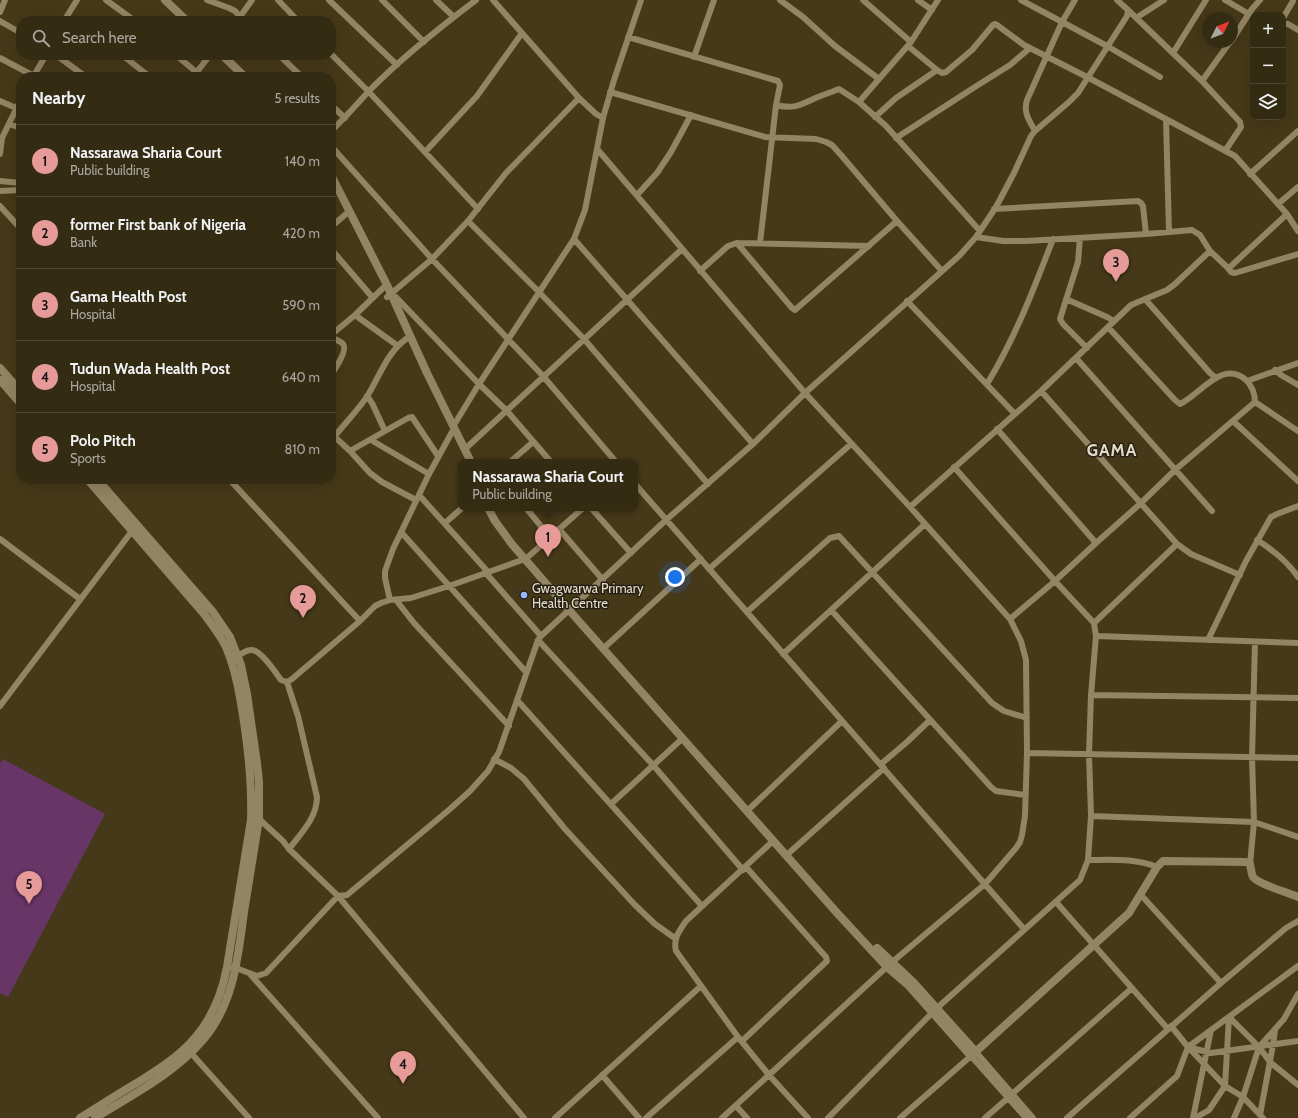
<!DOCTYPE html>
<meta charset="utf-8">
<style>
:root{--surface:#342b13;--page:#3f3721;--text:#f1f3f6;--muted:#a9a7a0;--line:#4e4733;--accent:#e69b98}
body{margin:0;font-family:Cabin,sans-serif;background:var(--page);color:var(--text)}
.controls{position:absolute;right:12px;top:12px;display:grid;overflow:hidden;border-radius:8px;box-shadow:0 4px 16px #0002}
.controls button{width:36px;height:36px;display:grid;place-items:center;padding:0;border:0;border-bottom:1px solid var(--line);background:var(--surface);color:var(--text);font:20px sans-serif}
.compass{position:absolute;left:1202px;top:12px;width:36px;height:36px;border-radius:50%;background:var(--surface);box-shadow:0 4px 16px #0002;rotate:48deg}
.you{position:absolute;left:675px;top:577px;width:14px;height:14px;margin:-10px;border:3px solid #fff;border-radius:50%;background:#1a73e8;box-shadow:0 0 0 6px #1a73e833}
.badge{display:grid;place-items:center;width:26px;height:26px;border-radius:50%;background:var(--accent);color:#111;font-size:13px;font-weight:700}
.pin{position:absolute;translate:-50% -33px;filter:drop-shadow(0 1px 2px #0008)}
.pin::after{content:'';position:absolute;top:21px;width:14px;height:12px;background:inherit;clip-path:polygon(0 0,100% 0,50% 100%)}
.popup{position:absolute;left:458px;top:459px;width:180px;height:52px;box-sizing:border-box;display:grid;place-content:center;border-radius:8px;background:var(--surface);filter:drop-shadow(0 1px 3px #0005);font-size:13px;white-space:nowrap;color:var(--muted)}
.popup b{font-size:15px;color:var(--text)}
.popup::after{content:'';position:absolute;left:50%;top:100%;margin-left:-8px;border:8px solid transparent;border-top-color:var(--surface)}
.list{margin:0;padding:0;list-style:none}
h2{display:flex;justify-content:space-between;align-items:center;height:52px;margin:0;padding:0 16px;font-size:17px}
h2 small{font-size:13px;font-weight:400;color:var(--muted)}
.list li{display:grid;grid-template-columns:26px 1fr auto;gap:12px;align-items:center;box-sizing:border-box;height:72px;padding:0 16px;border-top:1px solid var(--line)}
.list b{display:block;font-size:15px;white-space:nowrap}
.list p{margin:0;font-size:13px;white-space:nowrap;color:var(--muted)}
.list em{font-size:13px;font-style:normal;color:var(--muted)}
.icon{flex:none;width:22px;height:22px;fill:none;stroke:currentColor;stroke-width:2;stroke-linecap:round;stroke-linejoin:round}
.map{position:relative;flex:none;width:1298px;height:1118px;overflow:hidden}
.search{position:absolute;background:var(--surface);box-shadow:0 4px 16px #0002;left:16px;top:16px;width:320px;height:44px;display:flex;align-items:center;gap:10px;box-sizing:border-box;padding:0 14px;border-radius:16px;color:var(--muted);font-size:15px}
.panel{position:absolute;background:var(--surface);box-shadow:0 4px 16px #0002;left:16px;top:72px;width:320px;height:412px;border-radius:16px}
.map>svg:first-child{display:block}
</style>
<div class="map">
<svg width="1298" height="1118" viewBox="0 0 1298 1118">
<rect width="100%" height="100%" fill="#463919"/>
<path fill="#673566" d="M3,759L105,814L8,997L0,993V764Z"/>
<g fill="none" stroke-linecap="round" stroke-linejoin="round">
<path stroke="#938463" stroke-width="6" d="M106,0L135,21
M207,0L229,8L235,11L244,21
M278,0L298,21
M329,0L397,65
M382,0L424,42
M436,0L454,17
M493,0L579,98L596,114L603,118
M780,0L803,17L835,46L879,79
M863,0L911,42
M918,0L932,10
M1021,0L1107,46L1160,77
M1225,0L1249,14
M1128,10L1202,81L1240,122L1241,127L1225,151
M0,12L5,0
M1136,18L1164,0
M1283,18L1293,1
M0,21L21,33
M64,21L77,0
M237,21L252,0
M1283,24H1288L1298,30
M628,37L778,81L780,85L776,105L760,243
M1232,40L1252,9L1260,0
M908,46L937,70L942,73L946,72L972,50L993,25L995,24L997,25L1024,45L1089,78L1235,156L1287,214L1298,231
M1173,53L1206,0
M331,54L369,92L478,209
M56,55L86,77
M122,55L150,77
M176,55L202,77
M279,55L302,77
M694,57L714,0
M0,58L34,76
M33,77L46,55
M193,77L210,55
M1202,81L1230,42
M610,92L765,137L816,139L826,142L832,145L841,155L897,221L942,271
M0,101L16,108
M859,102L911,42L938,0
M331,105L345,118
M776,105C796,110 801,104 818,97C825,94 832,92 839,89L859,102L886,126L980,231
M875,117L896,98L937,70
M1166,119L1169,232
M9,124L21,128
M331,131C344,119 356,105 369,91C401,58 439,28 476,0
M1035,131C1029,120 1023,112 1027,100L1062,22L1075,0
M896,138L978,85L1010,65L1030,48
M331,146L432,259L543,376L616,462
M598,150L805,393L910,507L1010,619L1021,641L1026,660L1027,753L1025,816L1022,835L1020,842L1016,848L985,884L891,963L722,1118
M425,152L477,96L522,33
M0,154L2,138L21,99
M1250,174L1298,131
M0,181L21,183
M0,191L21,190
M637,195L657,173L671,152L691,115
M1278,204L1298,187
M0,206L21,229
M994,209L1138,201L1141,203L1143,206L1146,234
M468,221L539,292L584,339L708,484
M331,227L346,214
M976,237L1003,241H1026L1146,234L1192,230L1200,235L1210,251L1227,267H1230L1287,214
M1080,238L1078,262L1060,319L1063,324L1087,348
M574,239L753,444
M737,243L792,308L795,310L897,221
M331,249L373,298
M1227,267L1231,272L1235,273L1298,254
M700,271L728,246L737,243L869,246
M393,294L479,384L507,411L551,462
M387,297L432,259L468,221L506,173L579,98
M1066,299L1107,317L1114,321
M1145,299L1210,373L1216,378
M907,301L1014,413
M355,315L398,346
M331,335L355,315L383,288
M331,337C334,339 340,341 343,344C348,350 335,369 331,375
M406,339C387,353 380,375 368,395C359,409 346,422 335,436L336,438L350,451L370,473L382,482L416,500
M1076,358L1212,511
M1275,370L1281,375L1298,385
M1247,381L1298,363
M987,384C1016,336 1033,291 1053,239
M1041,391L1177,544L1191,554L1240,575
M367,396L372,403L385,431
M1255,402L1298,431
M1233,421L1298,481
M454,425L479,384L574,239L585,210L603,118L614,80L641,0
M997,429L1096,543
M371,440L429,474
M465,449L681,250
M350,451L408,418L412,417L438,456
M510,462L533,442
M229,479L360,621
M635,484L1024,929
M419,495L488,572
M910,507L1041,391L1131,305L1167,290L1175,284L1210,251
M526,508L550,537
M591,508L631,553
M445,523L462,508
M559,529L603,580
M401,532L526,672
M0,539L80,599
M1257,540C1273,550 1287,561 1298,577
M529,556L583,508
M709,569L851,444
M485,572L541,636
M390,600L385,578V571L393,549L429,474L452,432
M396,600L414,623L509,726
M831,610L991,787L996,791L1025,795
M747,612L830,538L839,536L992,703L1004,711L1027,718
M1010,619L1055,581L1096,543L1141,503L1175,470L1255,402C1255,393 1252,386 1246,380C1222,359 1200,395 1180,404L1175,400L1108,327
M1094,623L1177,544
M1096,636L1298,643
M538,640L653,765L743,870
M1208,640L1246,561L1271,517L1277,514L1298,506
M606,646L701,559
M783,654L925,524
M234,658C239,656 245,650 251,650C260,649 276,673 281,680L287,682
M287,682L292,679L360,621L375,606L381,603L390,600L411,598L449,586L525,559
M287,682L298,716L317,797C317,818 301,833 289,849
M1091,695L1298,698
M517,700L702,906
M0,706L132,531
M1027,753L1298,758
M494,759L511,768L524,779L565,829L635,905L655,924L676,939
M881,764L907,742L930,720
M611,804L683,738
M747,811L842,721
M1091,816L1254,822L1298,837
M259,819L283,841L289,849L338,896L524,1118
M773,841L686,921C679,931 673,939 676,951L738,1037L769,1075L808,1118
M790,852L884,768
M1088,860C1112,860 1135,858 1157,867
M1250,864L1254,822L1252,757L1255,642
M1141,895L1221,983
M1056,902L1168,1029
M227,967L236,968L257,976L266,973L338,896L347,895L450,809L470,791L488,771L499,752L538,640L541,636L666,520L753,444L805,393L959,256L976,237L996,207L1014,173L1031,136L1035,131L1069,102L1078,93L1127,16L1128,10L1117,0
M250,974L378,1118
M937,1008L1080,880L1088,860L1091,816L1089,754L1091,695L1096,636L1094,623L1055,581L954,467
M1229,1017L1259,1047L1270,1062L1298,1085
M742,1041L827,961L826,957L746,867
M1188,1047L1298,966
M1188,1047L1211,1053L1298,1041
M1188,1047L1225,1086L1243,1097L1263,1118
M975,1051L1033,1118
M191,1053L249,1118
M602,1075L639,1118
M1012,1094L1132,988
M736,1106L747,1118
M1261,1116L1260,1115L1273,1045L1275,1030
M555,1118L701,986
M646,1118L738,1037
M828,1118L933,1012
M900,1118L971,1056L1026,1118
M985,1118L1008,1098
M1067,1118L1221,983L1286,928L1298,921
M1130,1118L1177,1076L1188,1047L1171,1026
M1193,1118L1211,1030
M1195,1118L1209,1110L1225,1086L1229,1017
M1234,1118L1243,1097L1259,1047L1284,1019L1298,994"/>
<path stroke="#938463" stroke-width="8" d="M165,0L187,21
M222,55L245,77
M331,175L387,285L427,373L471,462
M0,368L21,392
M0,380L21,404
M488,508L495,521L511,543L569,610L838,914L887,967L909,986L971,1056L1129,913L1157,867L1163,861L1246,862L1250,864C1251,868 1251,873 1253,877C1258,884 1289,893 1298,897
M877,948L914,983L975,1051
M80,1118C98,1107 116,1095 135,1084C151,1074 168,1064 182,1051C207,1029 221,999 227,967L251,820C252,787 249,755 244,722C240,696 236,671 226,647C220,635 212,625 204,614L87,479
M95,1118C132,1095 174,1074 203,1040C234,1004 238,957 244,912C249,881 254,850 259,819V782L257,763L247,694L241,665L230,637L213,612L97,479"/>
</g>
<circle fill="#99b5fd" stroke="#272113" stroke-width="1.5" cx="524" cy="595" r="4"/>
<g text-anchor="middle" stroke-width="3" stroke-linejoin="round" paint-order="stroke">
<g font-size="13" fill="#e3dbc9" stroke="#272113" text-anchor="start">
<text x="532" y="593">Gwagwarwa Primary<tspan x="532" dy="15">Health Centre</tspan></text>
</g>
<g font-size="17" font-weight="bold" letter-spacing="1" fill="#e3dbc9" stroke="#272113">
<text x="1112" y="456">GAMA</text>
</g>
</g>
</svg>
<div class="controls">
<button>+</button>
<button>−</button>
<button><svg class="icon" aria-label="layers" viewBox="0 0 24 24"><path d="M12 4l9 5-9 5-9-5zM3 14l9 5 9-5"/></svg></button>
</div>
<svg class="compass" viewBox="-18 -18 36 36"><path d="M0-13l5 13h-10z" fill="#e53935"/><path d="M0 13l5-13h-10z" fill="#a9a7a0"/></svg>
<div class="you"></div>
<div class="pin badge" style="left:548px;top:557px">1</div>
<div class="popup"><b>Nassarawa Sharia Court</b>Public building</div>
<div class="pin badge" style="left:303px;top:618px">2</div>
<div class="pin badge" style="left:1116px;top:282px">3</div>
<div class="pin badge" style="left:403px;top:1084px">4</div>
<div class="pin badge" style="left:29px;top:904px">5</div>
<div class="search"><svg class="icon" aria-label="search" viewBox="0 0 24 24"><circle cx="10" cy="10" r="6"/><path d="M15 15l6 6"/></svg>Search here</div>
<section class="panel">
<h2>Nearby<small>5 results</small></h2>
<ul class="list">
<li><span class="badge">1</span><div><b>Nassarawa Sharia Court</b><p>Public building</p></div><em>140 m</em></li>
<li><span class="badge">2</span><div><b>former First bank of Nigeria</b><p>Bank</p></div><em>420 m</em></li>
<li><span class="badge">3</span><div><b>Gama Health Post</b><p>Hospital</p></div><em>590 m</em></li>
<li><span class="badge">4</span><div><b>Tudun Wada Health Post</b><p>Hospital</p></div><em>640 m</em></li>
<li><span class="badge">5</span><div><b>Polo Pitch</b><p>Sports</p></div><em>810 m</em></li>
</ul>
</section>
</div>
